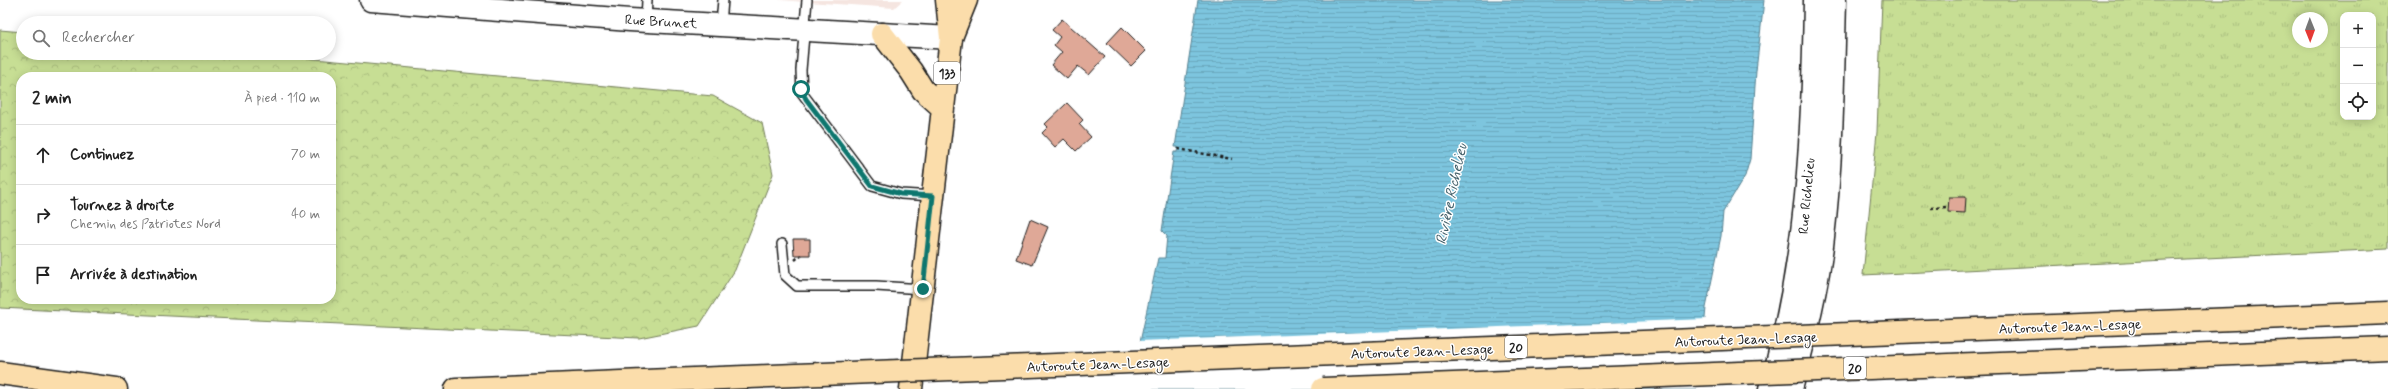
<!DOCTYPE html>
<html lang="fr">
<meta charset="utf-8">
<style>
:root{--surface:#fff;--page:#f6f6f6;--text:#222;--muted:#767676;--line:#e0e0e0}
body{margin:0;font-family:Mynerve,sans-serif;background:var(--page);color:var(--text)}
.controls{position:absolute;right:12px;top:12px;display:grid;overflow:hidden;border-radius:8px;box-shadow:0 2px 10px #0003}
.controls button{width:36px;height:36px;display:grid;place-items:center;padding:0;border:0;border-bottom:1px solid var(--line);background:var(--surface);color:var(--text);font:20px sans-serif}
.compass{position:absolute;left:2292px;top:12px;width:36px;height:36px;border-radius:50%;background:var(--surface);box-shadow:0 2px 10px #0003;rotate:179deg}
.stop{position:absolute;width:12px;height:12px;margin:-9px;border:3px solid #0f766e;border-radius:50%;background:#fff}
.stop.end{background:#0f766e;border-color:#fff;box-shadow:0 1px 4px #0008}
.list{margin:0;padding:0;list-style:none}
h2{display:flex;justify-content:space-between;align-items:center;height:52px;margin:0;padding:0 16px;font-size:17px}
h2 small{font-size:13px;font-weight:400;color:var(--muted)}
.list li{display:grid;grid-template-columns:26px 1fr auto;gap:12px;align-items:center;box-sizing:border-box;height:60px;padding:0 16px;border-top:1px solid var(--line)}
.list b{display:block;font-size:15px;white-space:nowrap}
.list p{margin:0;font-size:13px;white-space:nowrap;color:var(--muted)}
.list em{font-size:13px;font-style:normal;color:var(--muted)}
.icon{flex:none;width:22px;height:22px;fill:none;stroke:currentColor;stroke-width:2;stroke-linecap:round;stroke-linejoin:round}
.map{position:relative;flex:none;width:2388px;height:389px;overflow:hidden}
.search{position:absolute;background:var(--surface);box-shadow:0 2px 10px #0003;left:16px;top:16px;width:320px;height:44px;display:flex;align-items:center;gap:10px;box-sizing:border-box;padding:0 14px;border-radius:22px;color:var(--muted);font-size:15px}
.panel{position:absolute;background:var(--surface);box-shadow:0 2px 10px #0003;left:16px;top:72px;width:320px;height:232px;border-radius:16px}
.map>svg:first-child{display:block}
</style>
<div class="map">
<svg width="2388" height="389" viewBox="0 0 2388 389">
<defs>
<pattern id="grass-tufts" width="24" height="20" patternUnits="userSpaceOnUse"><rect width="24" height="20" fill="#c7de94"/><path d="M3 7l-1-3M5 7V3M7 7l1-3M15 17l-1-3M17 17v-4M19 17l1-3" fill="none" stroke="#aabe7f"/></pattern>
<pattern id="forest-crowns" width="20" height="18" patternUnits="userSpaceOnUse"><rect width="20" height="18" fill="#c7de94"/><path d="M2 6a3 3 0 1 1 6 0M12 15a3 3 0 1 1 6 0" fill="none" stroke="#aabe7f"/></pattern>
<pattern id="water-rules" width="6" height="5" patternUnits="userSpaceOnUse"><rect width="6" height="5" fill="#7dc5de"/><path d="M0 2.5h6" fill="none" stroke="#6ba9be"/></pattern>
</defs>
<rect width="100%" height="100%" fill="#fff"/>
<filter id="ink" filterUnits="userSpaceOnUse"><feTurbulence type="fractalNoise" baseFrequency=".025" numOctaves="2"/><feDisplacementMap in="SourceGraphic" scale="8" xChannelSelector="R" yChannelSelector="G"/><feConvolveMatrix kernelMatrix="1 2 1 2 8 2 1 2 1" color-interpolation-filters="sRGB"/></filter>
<g filter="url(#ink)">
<path fill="#f5e5e0" d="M778,0H903L894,8Z"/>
<path fill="url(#grass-tufts)" stroke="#727d58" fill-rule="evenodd" d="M1882,0H2388V249L1863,275L1877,132ZM2343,15H2373V117H2343ZM2298,18H2322V42H2298Z"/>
<path fill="url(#forest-crowns)" stroke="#727d58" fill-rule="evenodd" d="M0,30L23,32V53H250L713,96L762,123L773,174L735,270L699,326L639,338L0,308ZM21,77H331V299H21Z"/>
<path fill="url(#water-rules)" stroke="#568190" d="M1198,0H1764L1756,71L1750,159L1745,176L1723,212L1721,236L1706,308L1698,389H1130L1158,258H1165L1167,236L1162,231L1174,152H1177L1178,147H1175Z"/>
<path fill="#fff" d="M1707,319L1700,389H1128L1138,341Z"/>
<path fill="#dfa897" stroke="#1c1c1c" d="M1062,19L1105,57L1089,75L1078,66L1067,79L1051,65L1062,52L1054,45L1060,37L1052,30Z
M1122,27L1146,51L1131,66L1107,43Z
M1067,103L1083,120L1079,124L1091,137L1076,151L1064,139L1055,147L1042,133L1048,127L1045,124Z
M1949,197H1966L1965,213L1948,212Z
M1030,219L1048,227L1032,265L1016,259Z
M793,239H810V255H794Z"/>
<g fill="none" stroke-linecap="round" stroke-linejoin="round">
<defs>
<path id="lane" d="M807,0L801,70L802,93L872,186L901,194L933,196
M646,21L647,0
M721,24L723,0
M782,244L785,275L797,286H876L923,289"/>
<path id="secondary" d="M371,0L630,20L951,38
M1770,389C1808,258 1813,135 1815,0
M1791,389C1804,342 1816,295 1822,246C1832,164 1833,82 1835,0"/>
<path id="primary" d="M882,34L911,71L923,90L943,108
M952,35L966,0
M911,389L951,38L947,0"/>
<path id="highway" d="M0,373L116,389
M456,389L644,381"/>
</defs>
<use href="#lane" stroke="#1c1c1c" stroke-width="12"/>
<use href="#secondary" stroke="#1c1c1c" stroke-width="25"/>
<use href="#primary" stroke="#1c1c1c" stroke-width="25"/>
<use href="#highway" stroke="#1c1c1c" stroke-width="25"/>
<path stroke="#1c1c1c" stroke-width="2.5" stroke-dasharray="3 3" stroke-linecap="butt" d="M1178,149L1232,159
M1931,208L1948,207
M795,260L801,255"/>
<use href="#lane" stroke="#fff" stroke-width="9"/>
<use href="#secondary" stroke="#fff" stroke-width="22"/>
<use href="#primary" stroke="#fbddab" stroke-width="22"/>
<use href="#highway" stroke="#fbddab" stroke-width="22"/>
<defs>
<path id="highway-bridge" d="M644,381L2388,313
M1323,389L2388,348"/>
</defs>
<use href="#highway-bridge" stroke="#1c1c1c" stroke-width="25" stroke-linecap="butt"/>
<use href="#highway-bridge" stroke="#fbddab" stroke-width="22"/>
</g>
</g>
<g fill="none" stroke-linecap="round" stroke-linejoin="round" filter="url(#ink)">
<path stroke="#0f766e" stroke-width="5" d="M801,89L806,99L872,186L901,194L933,196L923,289"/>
</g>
<g text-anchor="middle" stroke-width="3" stroke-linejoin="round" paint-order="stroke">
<g fill="#fff" stroke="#606060" stroke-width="1">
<rect x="934" y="62" width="26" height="22" rx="3"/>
<rect x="1505" y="336" width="22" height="22" rx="3"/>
<rect x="1844" y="357" width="22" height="22" rx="3"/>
</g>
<g font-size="13" font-weight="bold" fill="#1c1c1c">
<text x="947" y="78">133</text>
<text x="1516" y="352">20</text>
<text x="1855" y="373">20</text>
</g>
<g font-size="14" fill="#1c1c1c" stroke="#fff">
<text transform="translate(661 21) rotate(3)" y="5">Rue Brunet</text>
<text transform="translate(1806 196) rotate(-85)" y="5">Rue Richelieu</text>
<text transform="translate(2070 326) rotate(-2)" y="5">Autoroute Jean-Lesage</text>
<text transform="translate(1746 339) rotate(-2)" y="5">Autoroute Jean-Lesage</text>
<text transform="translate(1422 351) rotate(-2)" y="5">Autoroute Jean-Lesage</text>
<text transform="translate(1098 364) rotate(-2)" y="5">Autoroute Jean-Lesage</text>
</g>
<g font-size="15" font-style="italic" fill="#43606a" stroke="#fff">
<text transform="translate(1451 194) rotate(-78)" y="5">Rivière Richelieu</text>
</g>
</g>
</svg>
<div class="controls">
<button>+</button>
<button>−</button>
<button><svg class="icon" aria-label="locate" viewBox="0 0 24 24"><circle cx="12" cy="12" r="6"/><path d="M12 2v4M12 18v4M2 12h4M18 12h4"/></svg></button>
</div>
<svg class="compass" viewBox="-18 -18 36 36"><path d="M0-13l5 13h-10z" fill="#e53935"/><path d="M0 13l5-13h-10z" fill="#767676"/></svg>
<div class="stop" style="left:801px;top:89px"></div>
<div class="stop end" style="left:923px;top:289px"></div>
<div class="search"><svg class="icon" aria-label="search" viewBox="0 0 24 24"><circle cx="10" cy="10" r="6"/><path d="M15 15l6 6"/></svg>Rechercher</div>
<section class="panel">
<h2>2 min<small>À pied · 110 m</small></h2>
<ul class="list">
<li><svg class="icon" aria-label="ahead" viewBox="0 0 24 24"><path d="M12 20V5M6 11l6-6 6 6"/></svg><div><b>Continuez</b></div><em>70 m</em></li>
<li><svg class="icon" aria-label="right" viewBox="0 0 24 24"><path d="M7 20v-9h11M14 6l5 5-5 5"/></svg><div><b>Tournez à droite</b><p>Chemin des Patriotes Nord</p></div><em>40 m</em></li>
<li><svg class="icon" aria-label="arrive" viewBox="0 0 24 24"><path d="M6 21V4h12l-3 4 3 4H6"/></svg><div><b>Arrivée à destination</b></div></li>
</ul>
</section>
</div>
